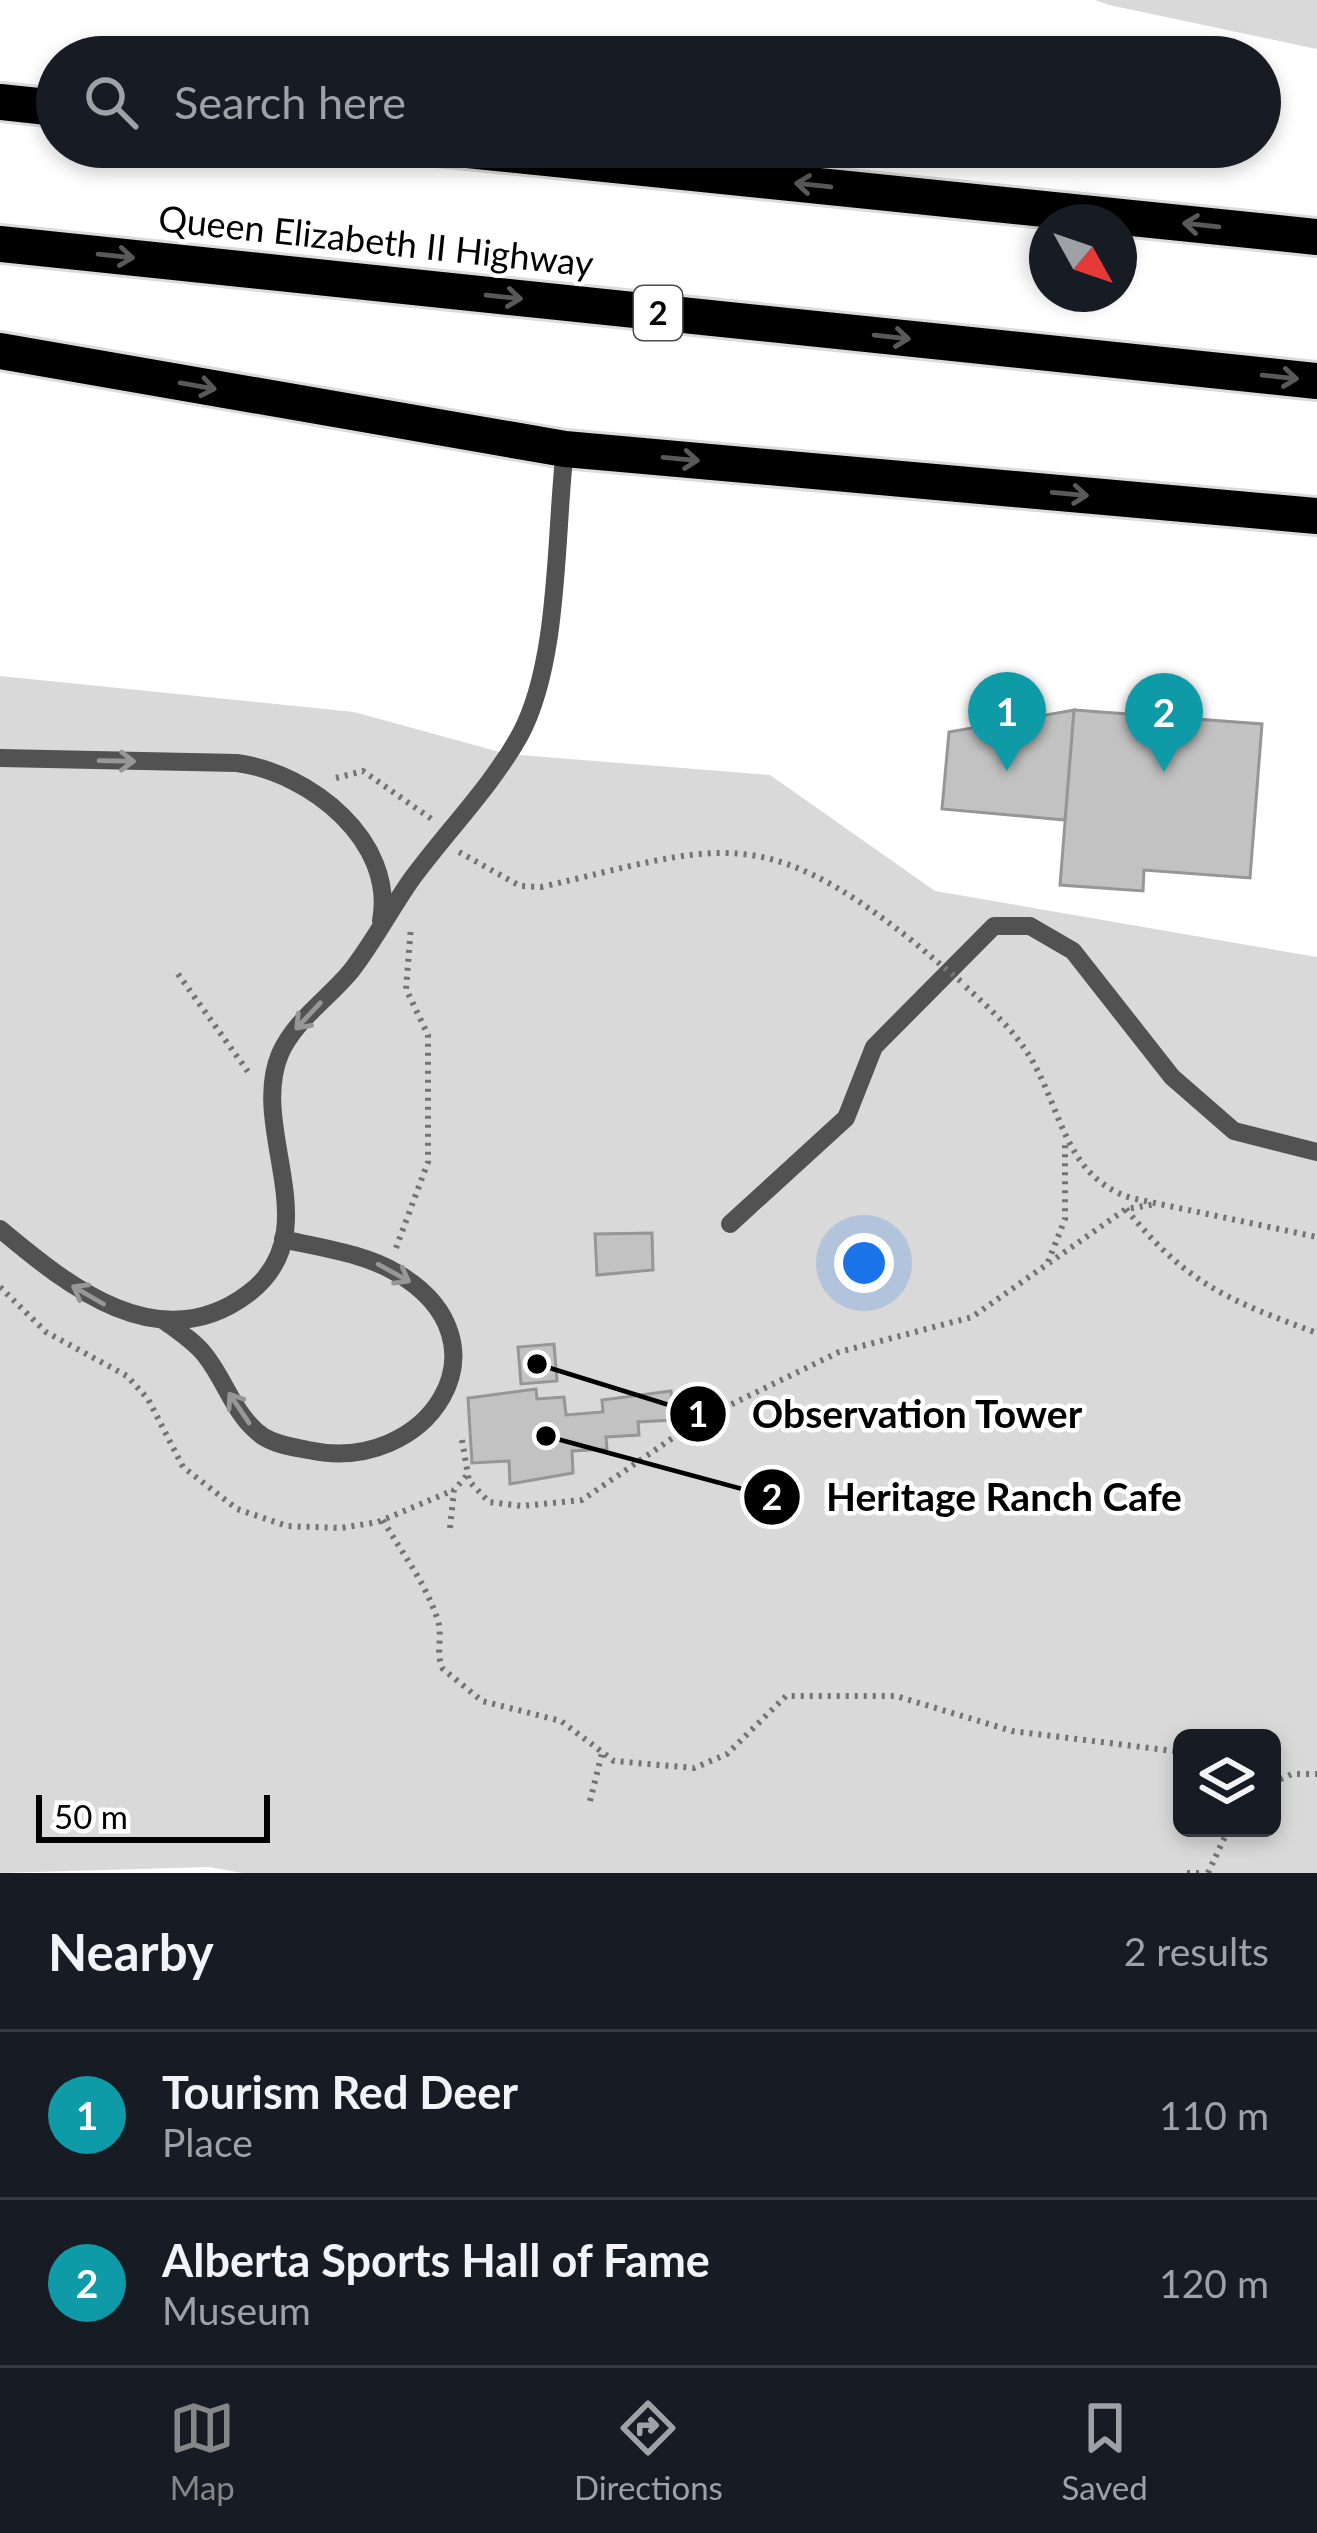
<!DOCTYPE html>
<style>
:root{--surface:#171b24;--page:#20242c;--text:#f1f3f6;--muted:#9ea1a6;--line:#363941;--accent:#858687}
body{margin:0;font-family:Lato,sans-serif;background:var(--page);color:var(--text)}
.controls{position:absolute;right:36px;bottom:36px;display:grid;overflow:hidden;border-radius:18px;box-shadow:0 6px 18px #0003}
.controls button{width:108px;height:108px;display:grid;place-items:center;padding:0;border:0;border-bottom:3px solid var(--line);background:var(--surface);color:var(--text);font:60px sans-serif}
.compass{position:absolute;left:1029px;top:204px;width:108px;height:108px;border-radius:50%;background:var(--surface);box-shadow:0 6px 18px #0003;rotate:130deg}
.scale{position:absolute;left:36px;bottom:30px;width:234px;box-sizing:border-box;padding-left:12px;border:6px solid #000;border-top:0;font-size:33px;line-height:42px;white-space:nowrap;color:#000;-webkit-text-stroke:9px #fff;paint-order:stroke}
.you{position:absolute;left:864px;top:1263px;width:42px;height:42px;margin:-30px;border:9px solid #fff;border-radius:50%;background:#1a73e8;box-shadow:0 0 0 18px #1a73e833}
.badge{display:grid;place-items:center;width:78px;height:78px;border-radius:50%;background:var(--accent);color:#fff;font-size:39px;font-weight:700}
.pin{position:absolute;translate:-50% -99px;filter:drop-shadow(0 3px 6px #0008)}
.pin::after{content:'';position:absolute;top:63px;width:42px;height:36px;background:inherit;clip-path:polygon(0 0,100% 0,50% 100%)}
.list{margin:0;padding:0;list-style:none}
h2{display:flex;justify-content:space-between;align-items:center;height:156px;margin:0;padding:0 48px;font-size:51px}
h2 small{font-size:39px;font-weight:400;color:var(--muted)}
.list li{display:grid;grid-template-columns:78px 1fr auto;gap:36px;align-items:center;box-sizing:border-box;height:168px;padding:0 48px;border-top:3px solid var(--line)}
.list b{display:block;font-size:45px;white-space:nowrap}
.list p{margin:0;font-size:39px;white-space:nowrap;color:var(--muted)}
.list em{font-size:39px;font-style:normal;color:var(--muted)}
.icon{flex:none;width:66px;height:66px;fill:none;stroke:currentColor;stroke-width:2;stroke-linecap:round;stroke-linejoin:round}
.map{position:relative;flex:none;width:1317px;height:1873px;overflow:hidden}
.search{position:absolute;background:var(--surface);box-shadow:0 6px 18px #0003;left:36px;right:36px;top:36px;height:132px;display:flex;align-items:center;gap:30px;box-sizing:border-box;padding:0 42px;border-radius:66px;color:var(--muted);font-size:45px}
.sheet{height:492px;background:var(--surface)}
nav{display:flex;justify-content:space-around;align-items:center;box-sizing:border-box;height:168px;border-top:3px solid var(--line);background:var(--surface);font-size:33px;color:var(--muted)}
nav a{display:grid;justify-items:center;gap:6px}
nav .on{color:var(--accent)}
.map>svg:first-child{display:block}
</style>
<div class="map">
<svg width="1317" height="1873" viewBox="0 0 1317 1873">
<rect width="100%" height="100%" fill="#fff"/>
<path fill="#d9d9d9" fill-rule="evenodd" d="M1095,0H1317V49L1109,5Z
M0,676L354,712L507,754L770,775L935,891L1317,957V1873H242L210,1867L0,1873ZM1182,1738H1272V1828H1182Z"/>
<path fill="#c2c2c2" stroke="#969696" stroke-width="3" d="M1074,710L1262,724L1250,878L1144,870L1143,891L1060,885Z
M1074,710L1065,820L942,809L949,732Z
M652,1233L653,1270L597,1275L595,1234Z
M554,1344L557,1381L521,1384L518,1347Z
M536,1389L537,1399L564,1397L566,1415L603,1412L602,1400L671,1391L673,1420L638,1422L639,1435L606,1437L607,1449L572,1451L573,1473L510,1484L509,1461L472,1463L468,1398Z"/>
<g fill="none" stroke-linecap="round" stroke-linejoin="round">
<defs>
<path id="motorway" d="M0,102L57,108
M438,147L1317,237
M0,244L1317,381
M0,351L565,449L1317,516"/>
</defs>
<use href="#motorway" stroke="#dbdbdb" stroke-width="42"/>
<path stroke="#747474" stroke-width="6" stroke-dasharray="3 6" stroke-linecap="butt" d="M336,778L363,771L433,820
M459,852L520,886L541,887C716,847 759,820 910,939
M178,974L251,1076
M966,987C989,1008 1014,1030 1030,1057C1062,1109 1064,1176 1131,1198L1317,1237
M1126,1209C1188,1285 1228,1300 1317,1333
M396,1248L428,1162V1035L406,989L411,926
M1048,1262L1065,1219V1142
M0,1287L46,1332L127,1376L148,1399L183,1467L237,1509L287,1526L341,1528L378,1522L454,1490
M462,1440L469,1481L489,1502L522,1506L582,1500L699,1420L839,1352L972,1317L1126,1209L1156,1204
M383,1520C403,1555 426,1583 438,1621C443,1638 435,1654 443,1669L482,1701L561,1721L614,1761L694,1768L727,1754L786,1696H896L1012,1731L1182,1752
M450,1528L454,1490L468,1474
M1272,1783L1292,1774H1317
M590,1801L602,1753
M1187,1873H1203
M1208,1873L1229,1828"/>
<path stroke="#525252" stroke-width="18" d="M0,758L237,763C310,773 396,841 381,921
M730,1224L846,1118L874,1047L994,926H1030L1073,951L1172,1077L1234,1131L1317,1152
M0,1229C68,1286 160,1361 249,1293C330,1231 248,1130 280,1054C295,1020 328,999 351,971C373,943 390,910 411,880C446,832 491,787 520,735C560,661 555,533 565,449
M163,1320C178,1331 194,1341 205,1355C226,1381 235,1418 264,1437C277,1445 293,1447 308,1450C427,1476 516,1343 397,1273C364,1253 320,1248 283,1239"/>
<use href="#motorway" stroke="#000" stroke-width="36"/>
<path stroke="#747474" stroke-width="6" stroke-dasharray="3 6" stroke-linecap="butt" d="M910,939L964,984"/>
</g>
<defs><path id="oneway-shaft" d="M-6 0H5M1.5-3L5.5 0L1.5 3" fill="none" stroke-width="1.6" stroke-linecap="round" stroke-linejoin="round" transform="scale(3)"/></defs>
<g stroke="#595959">
<use href="#oneway-shaft" transform="translate(813 185) rotate(-174)"/>
<use href="#oneway-shaft" transform="translate(1201 225) rotate(-174)"/>
<use href="#oneway-shaft" transform="translate(116 256) rotate(6)"/>
<use href="#oneway-shaft" transform="translate(504 297) rotate(6)"/>
<use href="#oneway-shaft" transform="translate(892 337) rotate(6)"/>
<use href="#oneway-shaft" transform="translate(1280 377) rotate(6)"/>
<use href="#oneway-shaft" transform="translate(198 386) rotate(10)"/>
<use href="#oneway-shaft" transform="translate(681 459) rotate(5)"/>
<use href="#oneway-shaft" transform="translate(1070 494) rotate(5)"/>
</g>
<g stroke="#979797">
<use href="#oneway-shaft" transform="translate(117 761) rotate(1)"/>
<use href="#oneway-shaft" transform="translate(308 1016) rotate(133)"/>
<use href="#oneway-shaft" transform="translate(394 1273) rotate(29)"/>
<use href="#oneway-shaft" transform="translate(88 1295) rotate(-150)"/>
<use href="#oneway-shaft" transform="translate(239 1408) rotate(-124)"/>
</g>
<g text-anchor="middle" stroke-width="9" stroke-linejoin="round" paint-order="stroke">
<rect fill="#fff" stroke="#4c4c4c" stroke-width="3" x="634" y="286" width="48" height="54" rx="9"/>
<g font-size="33" font-weight="bold" fill="#000">
<text x="658" y="325">2</text>
</g>
<g font-size="36" fill="#000" stroke="#fff">
<text transform="translate(376 241) rotate(6)" y="13">Queen Elizabeth II Highway</text>
</g>
</g>
<path fill="none" stroke="#000" stroke-width="4.5" d="M537 1364L698 1414M546 1436L772 1497"/>
<g fill="#000" stroke="#fff" stroke-width="4.5">
<circle cx="537" cy="1364" r="12"/>
<circle cx="546" cy="1436" r="12"/>
<circle cx="698" cy="1414" r="30"/>
<circle cx="772" cy="1497" r="30"/>
</g>
<g font-size="36" text-anchor="middle" font-weight="bold" fill="#fff">
<text x="698" y="1427">1</text>
<text x="772" y="1510">2</text>
</g>
<g font-size="39" text-anchor="middle" font-weight="bold" fill="#000" stroke="#fff" stroke-width="9" stroke-linejoin="round" paint-order="stroke">
<text x="917" y="1428">Observation Tower</text>
<text x="1004" y="1511">Heritage Ranch Cafe</text>
</g>
</svg>
<div class="controls">
<button><svg class="icon" aria-label="layers" viewBox="0 0 24 24"><path d="M12 4l9 5-9 5-9-5zM3 14l9 5 9-5"/></svg></button>
</div>
<svg class="compass" viewBox="-18 -18 36 36"><path d="M0-13l5 13h-10z" fill="#e53935"/><path d="M0 13l5-13h-10z" fill="#9ea1a6"/></svg>
<div class="scale">50 m</div>
<div class="you"></div>
<div class="pin badge" style="left:1007px;top:771px;background:#0f9aa8">1</div>
<div class="pin badge" style="left:1164px;top:772px;background:#0f9aa8">2</div>
<div class="search"><svg class="icon" aria-label="search" viewBox="0 0 24 24"><circle cx="10" cy="10" r="6"/><path d="M15 15l6 6"/></svg>Search here</div>
</div>
<section class="sheet">
<h2>Nearby<small>2 results</small></h2>
<ul class="list">
<li><span class="badge" style="background:#0f9aa8">1</span><div><b>Tourism Red Deer</b><p>Place</p></div><em>110 m</em></li>
<li><span class="badge" style="background:#0f9aa8">2</span><div><b>Alberta Sports Hall of Fame</b><p>Museum</p></div><em>120 m</em></li>
</ul>
</section>
<nav>
<a class="on"><svg class="icon" aria-label="map" viewBox="0 0 24 24"><path d="M3 6l6-2 6 2 6-2v14l-6 2-6-2-6 2zM9 4v14M15 6v14"/></svg>Map</a>
<a><svg class="icon" aria-label="directions" viewBox="0 0 24 24"><path d="M12 3l9 9-9 9-9-9zM9 14v-3h6M13 9l2 2-2 2"/></svg>Directions</a>
<a><svg class="icon" aria-label="saved" viewBox="0 0 24 24"><path d="M7 4h10v16l-5-4-5 4z"/></svg>Saved</a>
</nav>
